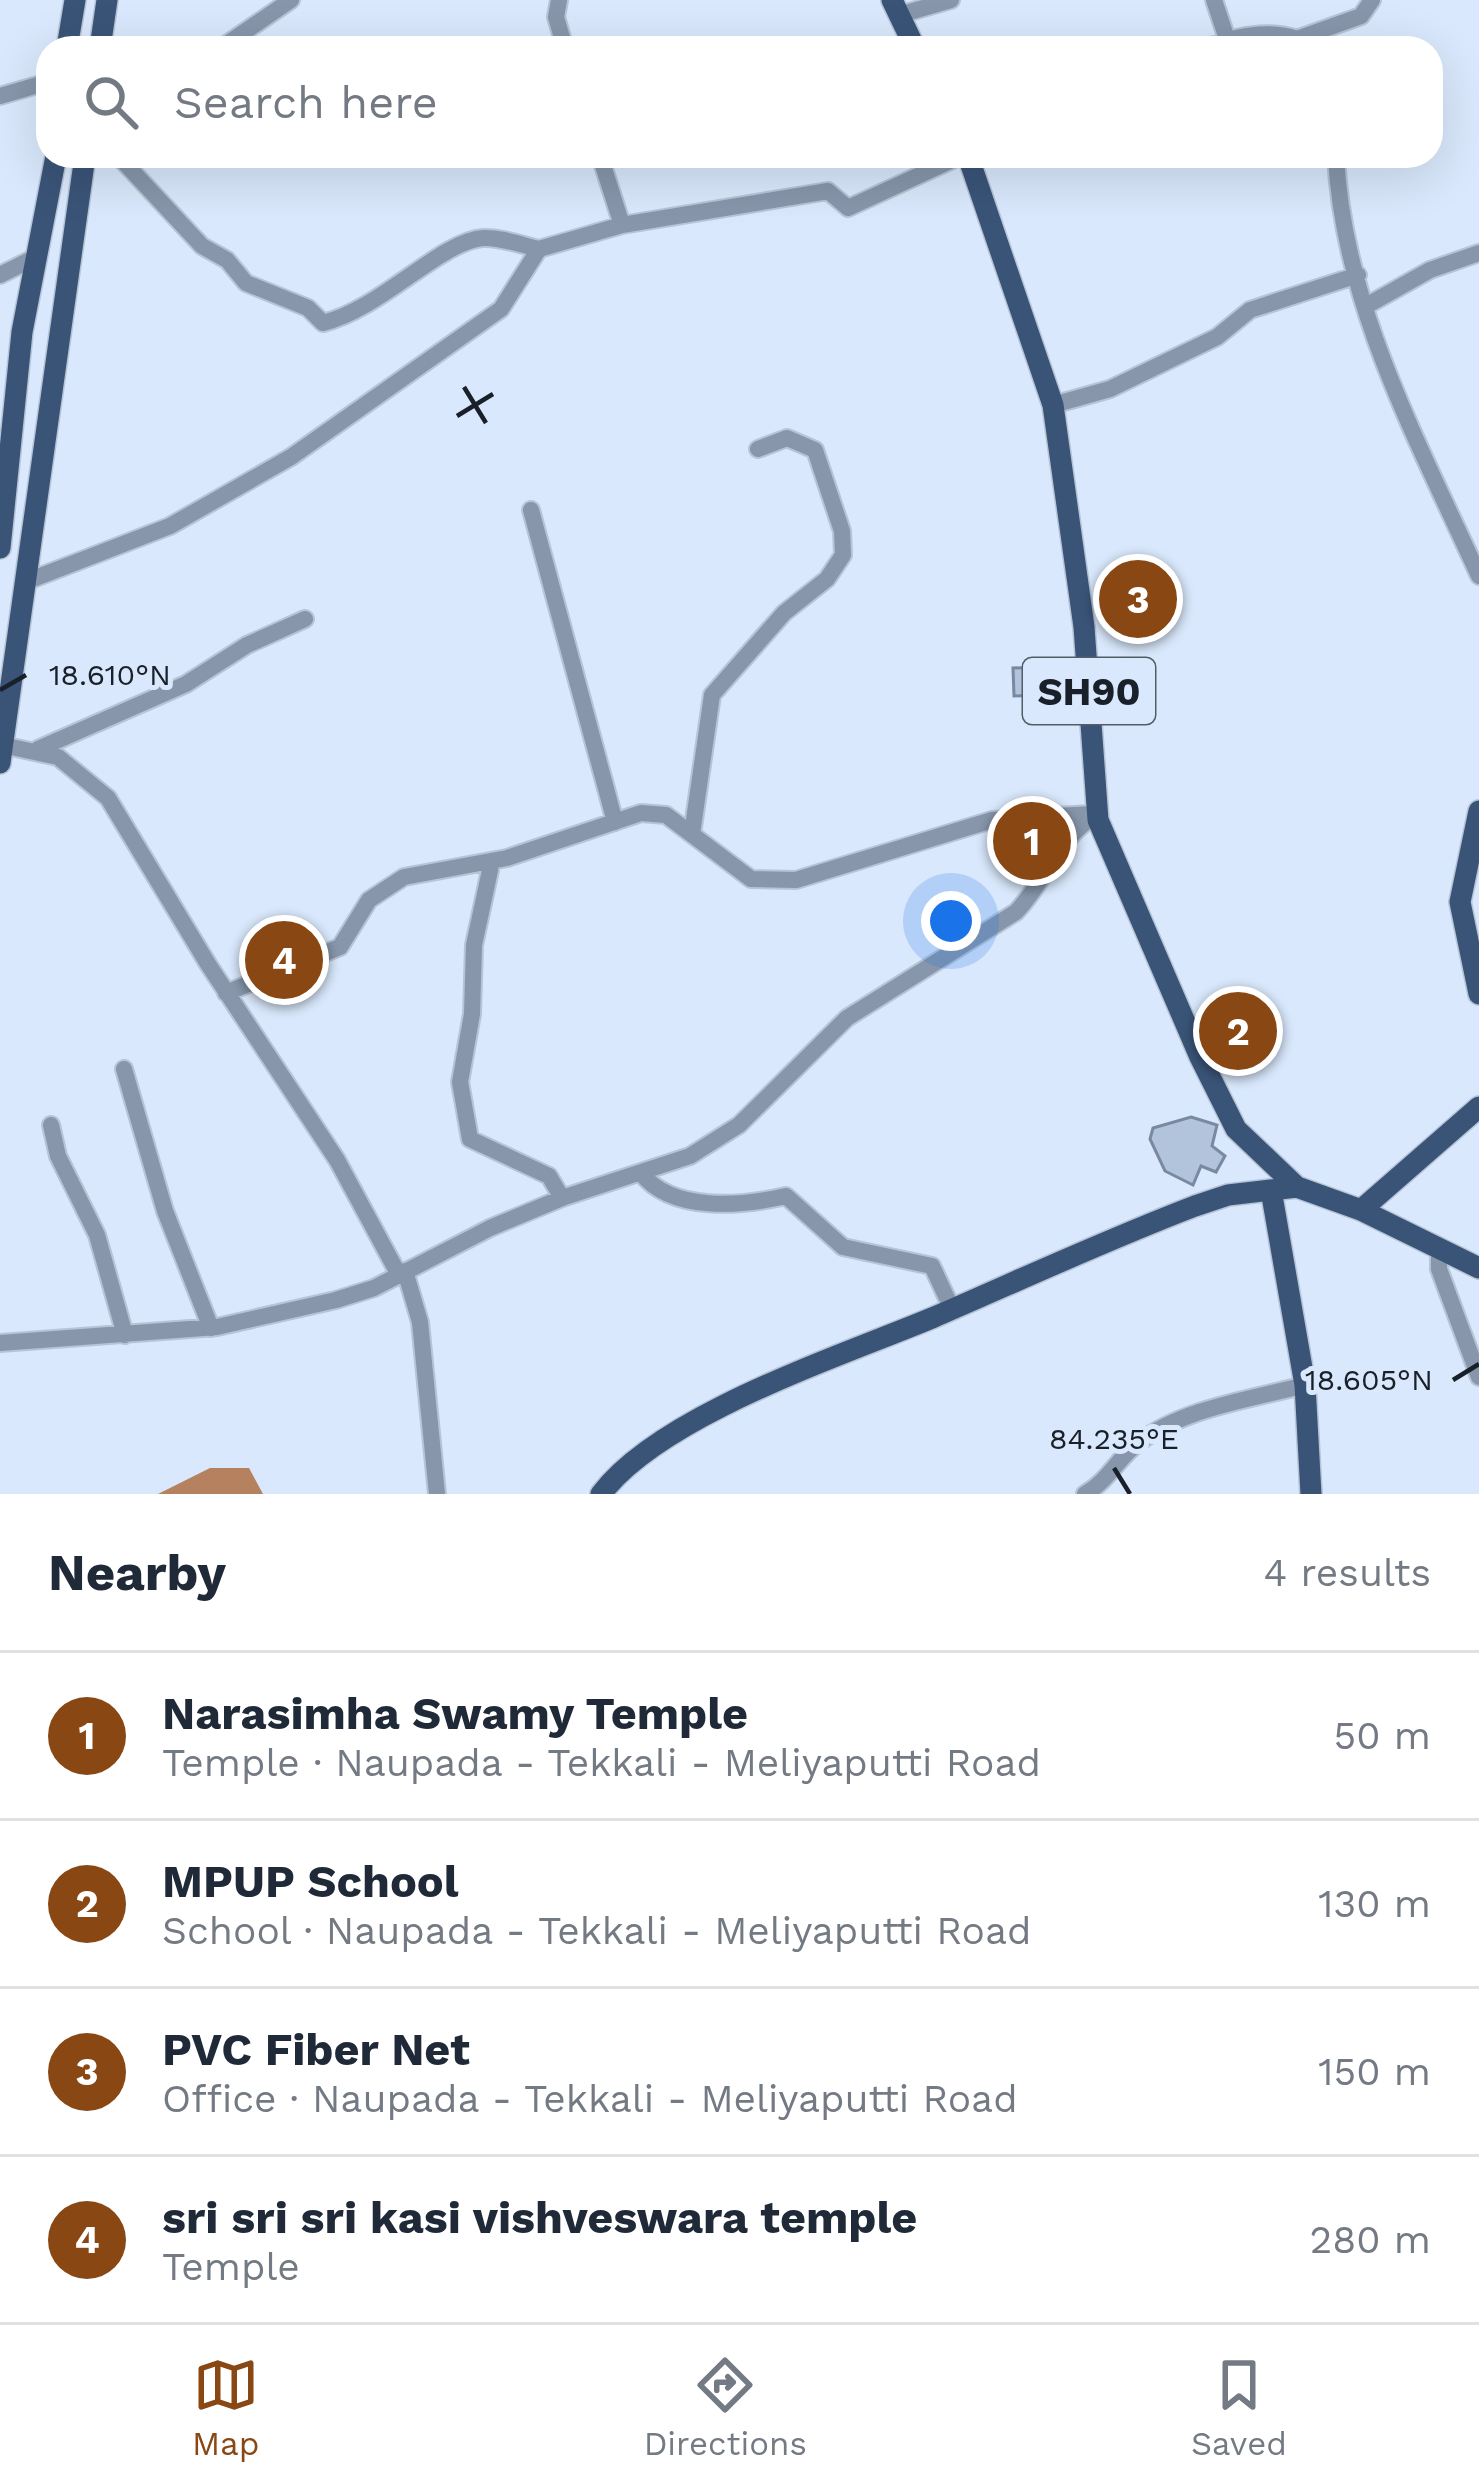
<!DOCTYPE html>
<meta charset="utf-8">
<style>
:root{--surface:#fff;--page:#f2f2f3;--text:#1f2937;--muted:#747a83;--line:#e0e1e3;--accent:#884713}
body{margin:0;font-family:"Work Sans",sans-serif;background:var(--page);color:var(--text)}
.you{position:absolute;left:951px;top:921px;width:42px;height:42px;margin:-30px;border:9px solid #fff;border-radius:50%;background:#1a73e8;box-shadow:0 0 0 18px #1a73e833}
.badge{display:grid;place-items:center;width:78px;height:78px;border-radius:50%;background:var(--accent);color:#fff;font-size:39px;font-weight:700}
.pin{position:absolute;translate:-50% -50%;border:6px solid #fff;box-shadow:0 3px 12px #0006}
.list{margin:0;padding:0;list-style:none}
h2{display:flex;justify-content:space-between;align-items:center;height:156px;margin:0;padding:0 48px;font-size:51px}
h2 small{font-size:39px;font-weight:400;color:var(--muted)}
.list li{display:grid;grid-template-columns:78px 1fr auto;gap:36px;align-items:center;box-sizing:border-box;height:168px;padding:0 48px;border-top:3px solid var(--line)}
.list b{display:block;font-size:45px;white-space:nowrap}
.list p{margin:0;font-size:39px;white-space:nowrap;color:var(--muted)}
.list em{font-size:39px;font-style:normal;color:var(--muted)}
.icon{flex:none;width:66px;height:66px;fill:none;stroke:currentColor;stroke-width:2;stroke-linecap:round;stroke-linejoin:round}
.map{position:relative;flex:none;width:1479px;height:1494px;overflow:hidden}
.search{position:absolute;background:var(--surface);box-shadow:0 12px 48px #0002;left:36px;right:36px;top:36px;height:132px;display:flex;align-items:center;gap:30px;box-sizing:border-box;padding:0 42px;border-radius:36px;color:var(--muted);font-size:45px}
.sheet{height:828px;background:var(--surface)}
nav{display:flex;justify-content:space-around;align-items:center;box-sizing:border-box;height:168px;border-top:3px solid var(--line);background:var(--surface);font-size:33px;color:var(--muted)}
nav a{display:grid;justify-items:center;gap:6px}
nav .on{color:var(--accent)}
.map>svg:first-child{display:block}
</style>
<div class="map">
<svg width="1479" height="1494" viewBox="0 0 1479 1494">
<rect width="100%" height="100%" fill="#d9e8fc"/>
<path fill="#b6815f" d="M210,1468H249L263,1494H158Z"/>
<path fill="#b2c4dc" stroke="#7889a0" stroke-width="3" d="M1177,587L1178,601L1098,611L1097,597Z
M1072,666L1074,693L1014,696L1013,668Z
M1191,1117L1217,1125L1212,1146L1225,1156L1216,1172L1201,1166L1193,1185L1165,1171L1150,1139L1153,1128Z"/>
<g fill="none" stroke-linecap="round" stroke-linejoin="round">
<defs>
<path id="minor" d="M559,0L556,17L565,48
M1214,0L1227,39
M899,15L951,0
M1297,39L1361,16L1372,0
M221,48L291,0
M1206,48C1235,36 1268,29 1297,39L1303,48
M0,96L48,82
M124,156L121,159L202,246L227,260L246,283L308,308L323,323C381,309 441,241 483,238C500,237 522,245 539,249
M600,156L622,225
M1336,156C1343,305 1419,443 1479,576
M0,275L36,257
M1366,306L1430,270L1479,253
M1053,405L1110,389L1217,337L1250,310L1358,275
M531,510L615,822
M25,582L170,526L291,457L501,309L539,249L622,225L828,191L848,208L961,156
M2,745L58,757L108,798L208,964L337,1160L399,1275
M38,749L186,684L247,645L305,619
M692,834L712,695L784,613L827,579L843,555L842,531L815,450L787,438L758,449
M492,861L474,945L472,1014L460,1082L470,1139L549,1176L562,1198
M226,993L340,947L369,900L404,877L507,858L641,813L666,815L751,879L796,880L992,820L1091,814
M124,1069L165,1211L211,1328
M51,1125L58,1156L97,1235L125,1335
M641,1173C672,1213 742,1206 786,1196L843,1247L932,1266L952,1309
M1439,1249V1269L1479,1377
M405,1271L420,1322L437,1494
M0,1343L217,1327L336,1300L374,1288L490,1228L562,1198L690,1156L739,1125L847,1018L1016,912C1048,879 1056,838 1098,814
M1085,1494C1108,1481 1118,1458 1138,1443C1183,1408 1252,1399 1305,1385"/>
<path id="major" d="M892,0L915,48
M67,48L75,0
M100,48L107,0
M968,156L1053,405L1084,627L1098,820L1200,1057L1236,1129L1297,1187L1361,1210L1479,1268
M0,548L22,332L56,156
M0,763L85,156
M1479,811L1460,902L1479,994
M1271,1190L1305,1385L1311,1494
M1361,1210L1479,1107
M601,1494C661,1415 838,1357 932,1318C1020,1280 1106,1240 1195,1206L1228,1195L1297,1187"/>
</defs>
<use href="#minor" stroke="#b6c4d6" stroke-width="20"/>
<use href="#major" stroke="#b6c4d6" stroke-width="24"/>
<use href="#minor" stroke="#8796ab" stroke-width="16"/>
<use href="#major" stroke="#3a5478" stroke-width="21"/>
</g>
<path fill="none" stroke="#192029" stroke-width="4.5" d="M464,387L486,423M457,416L493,394M0,690L26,675M1453,1380L1479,1364M1114,1468L1130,1494"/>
<g text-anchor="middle" stroke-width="10" stroke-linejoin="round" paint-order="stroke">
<rect fill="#d9e8fc" stroke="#535c68" stroke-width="3" x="1023" y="658" width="132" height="66" rx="9"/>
<g font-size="39" font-weight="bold" fill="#192029">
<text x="1089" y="705">SH90</text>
</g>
</g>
<g font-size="30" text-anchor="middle" fill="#192029" stroke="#d9e8fc" stroke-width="10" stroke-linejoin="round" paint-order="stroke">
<text x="110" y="685">18.610°N</text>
<text x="1369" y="1390">18.605°N</text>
<text x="1114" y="1449">84.235°E</text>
</g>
</svg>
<div class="you"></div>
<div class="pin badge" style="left:1032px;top:841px">1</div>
<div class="pin badge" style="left:1238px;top:1031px">2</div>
<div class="pin badge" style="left:1138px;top:599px">3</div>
<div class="pin badge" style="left:284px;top:960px">4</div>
<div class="search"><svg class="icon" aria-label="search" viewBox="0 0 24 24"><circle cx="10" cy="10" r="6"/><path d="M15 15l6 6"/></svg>Search here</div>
</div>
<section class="sheet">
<h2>Nearby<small>4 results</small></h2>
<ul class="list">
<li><span class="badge">1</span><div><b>Narasimha Swamy Temple</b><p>Temple · Naupada - Tekkali - Meliyaputti Road</p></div><em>50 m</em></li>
<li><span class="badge">2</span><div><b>MPUP School</b><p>School · Naupada - Tekkali - Meliyaputti Road</p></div><em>130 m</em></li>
<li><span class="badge">3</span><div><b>PVC Fiber Net</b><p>Office · Naupada - Tekkali - Meliyaputti Road</p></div><em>150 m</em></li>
<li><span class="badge">4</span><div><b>sri sri sri kasi vishveswara temple</b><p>Temple</p></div><em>280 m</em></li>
</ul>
</section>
<nav>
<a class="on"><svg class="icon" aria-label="map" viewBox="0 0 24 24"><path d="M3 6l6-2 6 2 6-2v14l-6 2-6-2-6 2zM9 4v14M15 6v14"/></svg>Map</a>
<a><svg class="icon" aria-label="directions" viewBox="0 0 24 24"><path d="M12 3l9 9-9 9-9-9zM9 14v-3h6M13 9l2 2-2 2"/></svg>Directions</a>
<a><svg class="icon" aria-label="saved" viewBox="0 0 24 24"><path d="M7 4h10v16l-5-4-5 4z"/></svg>Saved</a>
</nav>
